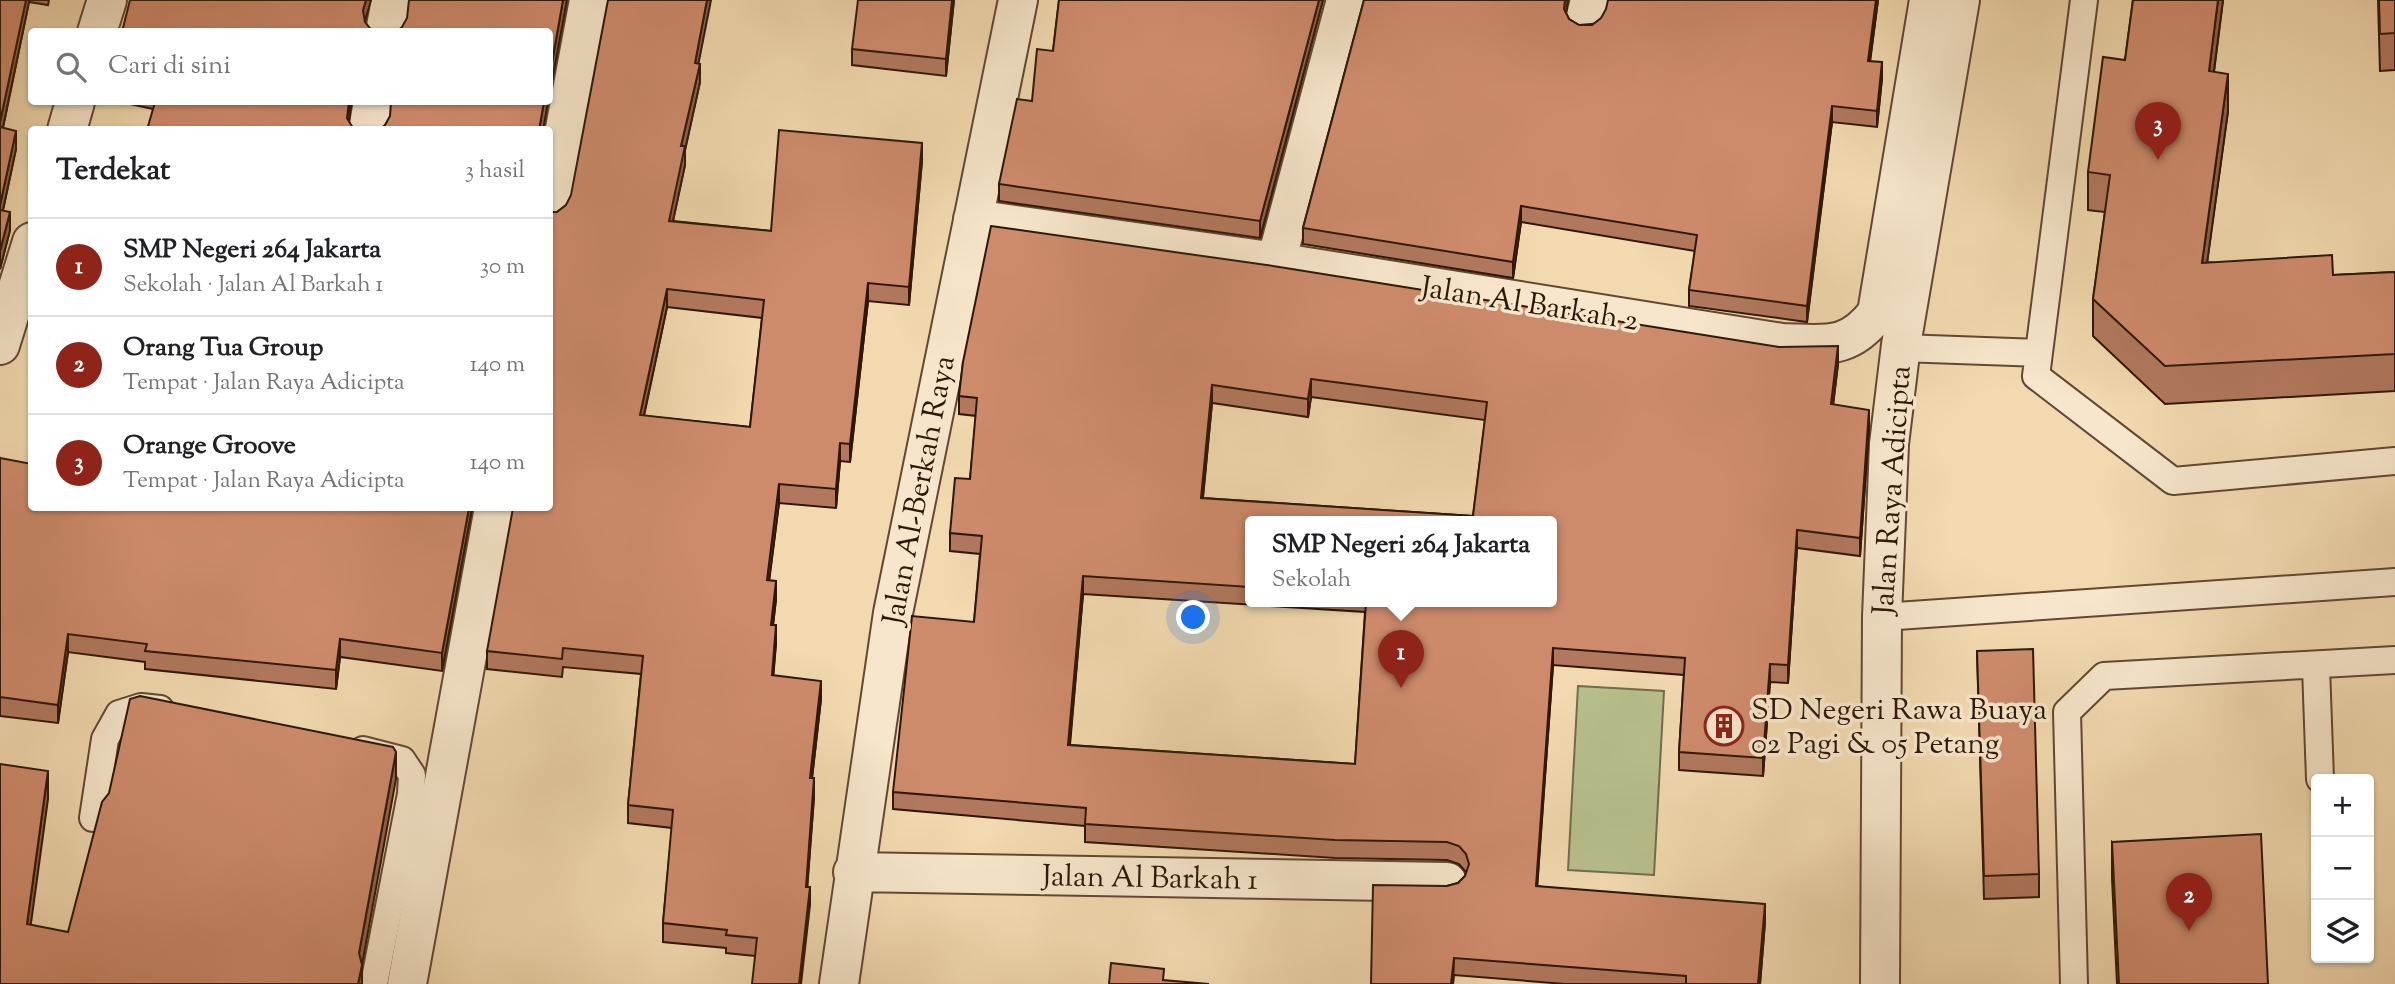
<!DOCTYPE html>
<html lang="id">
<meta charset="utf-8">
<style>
:root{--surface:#fff;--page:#f6f6f6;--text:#202124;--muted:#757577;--line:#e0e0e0;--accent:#8f2418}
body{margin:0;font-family:"Sorts Mill Goudy",serif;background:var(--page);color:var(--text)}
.controls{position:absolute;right:21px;bottom:21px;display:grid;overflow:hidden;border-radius:7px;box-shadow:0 2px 5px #0004}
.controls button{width:63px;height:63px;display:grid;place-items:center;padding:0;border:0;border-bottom:2px solid var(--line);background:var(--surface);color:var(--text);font:35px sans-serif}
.you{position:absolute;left:1194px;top:618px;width:24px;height:24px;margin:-18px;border:5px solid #fff;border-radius:50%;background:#1a73e8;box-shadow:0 0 0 10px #1a73e833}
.badge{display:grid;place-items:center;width:46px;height:46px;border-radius:50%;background:var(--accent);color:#fff;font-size:23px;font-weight:700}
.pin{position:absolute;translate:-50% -58px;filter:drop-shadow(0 2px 4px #0008)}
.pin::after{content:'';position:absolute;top:37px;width:24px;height:21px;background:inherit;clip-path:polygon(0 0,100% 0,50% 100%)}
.popup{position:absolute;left:1245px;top:516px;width:312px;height:91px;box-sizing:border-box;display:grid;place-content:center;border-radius:7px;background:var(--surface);filter:drop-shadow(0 2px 5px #0005);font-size:23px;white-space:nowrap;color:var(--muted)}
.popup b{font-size:26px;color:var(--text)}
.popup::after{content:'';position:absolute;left:50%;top:100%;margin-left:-14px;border:14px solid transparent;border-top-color:var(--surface)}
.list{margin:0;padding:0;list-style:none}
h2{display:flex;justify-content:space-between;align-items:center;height:91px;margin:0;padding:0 28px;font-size:30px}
h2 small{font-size:23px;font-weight:400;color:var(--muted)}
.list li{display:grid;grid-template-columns:46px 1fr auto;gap:21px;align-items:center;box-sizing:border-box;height:98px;padding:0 28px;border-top:2px solid var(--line)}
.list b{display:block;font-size:26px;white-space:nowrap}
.list p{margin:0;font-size:23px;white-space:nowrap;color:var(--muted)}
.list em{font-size:23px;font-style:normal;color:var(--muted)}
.icon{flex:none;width:38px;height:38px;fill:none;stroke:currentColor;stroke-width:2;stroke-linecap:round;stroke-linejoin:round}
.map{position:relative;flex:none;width:2395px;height:984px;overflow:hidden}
.search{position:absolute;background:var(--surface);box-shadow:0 2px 5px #0004;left:28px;top:28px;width:525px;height:77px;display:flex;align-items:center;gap:18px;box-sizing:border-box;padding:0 24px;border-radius:7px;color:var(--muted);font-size:26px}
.panel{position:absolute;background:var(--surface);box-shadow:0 2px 5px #0004;left:28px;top:126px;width:525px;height:385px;border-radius:7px}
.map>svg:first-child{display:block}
</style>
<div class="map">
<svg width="2395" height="984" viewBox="0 0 2395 984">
<rect width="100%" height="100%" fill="#f2d9af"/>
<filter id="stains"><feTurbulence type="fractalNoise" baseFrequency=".00286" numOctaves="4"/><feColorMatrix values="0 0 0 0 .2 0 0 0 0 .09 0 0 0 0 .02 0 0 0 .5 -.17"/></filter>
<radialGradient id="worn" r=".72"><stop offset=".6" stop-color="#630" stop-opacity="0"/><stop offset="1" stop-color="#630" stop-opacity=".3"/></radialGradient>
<path fill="#b7c08d" stroke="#736c4a" stroke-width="2" d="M1578,686L1664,691L1654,875L1568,870Z"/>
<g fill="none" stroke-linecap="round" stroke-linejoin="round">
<defs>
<path id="service" d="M2084,0L2036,376L2173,481L2395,461
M1901,348L2039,353
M1882,617L2395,582
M2316,667L2320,779
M363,750L402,760L412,775L411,794L374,984
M93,818L105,739L119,714L141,707L160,709
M2074,984L2067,712L2104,676L2395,660"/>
<path id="minor" d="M1585,20L1590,0
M97,32L107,0
M385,32L391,0
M67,130L75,102
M368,130L373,102
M550,209L589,0
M973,219L1276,262L1782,343C1825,344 1848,351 1877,313L1929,0
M1276,262L1346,0
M0,345L32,242
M853,872L1447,882
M407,984L494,508
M839,984L893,613L1018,0
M1880,984L1882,617L1889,444L1901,345L1960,0"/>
</defs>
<use href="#service" stroke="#604832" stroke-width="30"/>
<use href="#minor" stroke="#604832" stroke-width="42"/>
<use href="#service" stroke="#f7e6cb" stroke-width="26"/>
<use href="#minor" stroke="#f7e6cb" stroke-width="38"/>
</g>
<path fill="#b1785d" stroke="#2f1708" stroke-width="2" fill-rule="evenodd" d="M0,0H49L48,5L29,2L3,128L16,149L3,210L10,230L0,269Z
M954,0L946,76L852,65V49Z
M1059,0H1323L1260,238L999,201V184L1032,101L1053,51Z
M1364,0H1568L1566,13L1569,19L1579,25L1878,0L1870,61L1882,78L1877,127L1832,122L1807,322L1689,306V290L1695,251L1521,222L1513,278L1303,244V228Z
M2133,0H2223L2214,72L2228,111L2207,262L2333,275L2395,272V391L2165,404L2093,336V299L2105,212L2088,210V172L2125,60Z
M2378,0H2395V70L2380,71Z
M698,64L700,82L685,150V165L673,221L771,231L922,161L909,305L868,301L850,462L840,461L836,508L779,503L769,580L776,599L773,625L776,643L773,676L821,699L812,778L814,797L807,887L810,905L755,956L726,953V948L663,942V923L672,828L628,823V805L641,674L563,667L562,677L487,669V651L550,508V212H557L566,205ZM667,307L762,318L750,427L644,416Z
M121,102H351L349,121L153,109Z
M963,362L1838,364L1833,405L1869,428L1860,556L1797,548L1788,683L1770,682L1763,776L1679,770V752L1684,675L1553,665L1537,886L1765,922L1760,984H1565L1454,975L1453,984H1371L1447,886L1458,883L1465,876L1466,872L1459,864L1447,860L1335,858L1085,842V826L893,809V792L974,622L980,554L950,551V533L970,479L976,416L959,414V396ZM1311,397L1485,420L1473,516L1203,498L1212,403L1308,417ZM1250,522L1551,602H1250ZM1083,594L1365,612L1355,764L1070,745Z
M0,458L32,508H472L442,671L340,657L336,689L145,669V662L68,652L58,723L0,716Z
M1977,651L2039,874V897L1984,899Z
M2112,842L2268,984H2117L2112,878Z"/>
<path fill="#90614c" stroke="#2f1708" stroke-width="2" d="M26,0H29V2L0,141V122Z
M366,0H371L363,28V10Z
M563,0H567L550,92V74Z
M707,0H711L695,81V63Z
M952,0H954L946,76V59Z
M1319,0H1323L1260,238V221Z
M1565,0H1568L1564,25V9Z
M1876,0H1878L1868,77V61Z
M2218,0H2223L2209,109V71Z
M1882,62V78L1877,127V111Z
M700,64V82L685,150V165L669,239V221L681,146Z
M2228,74V111L2202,300V263Z
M349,102H351L348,130L347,118Z
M544,102H548L543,130H539Z
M1832,106V122L1807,322V306Z
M16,131V149L0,224V205Z
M922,143V161L909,305V287Z
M1521,206V222L1513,278V262Z
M10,212V230L0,269V251Z
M868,283V301L850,462V444Z
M667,289V307L640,433V415Z
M1838,346V364L1831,422V404Z
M1311,379V397L1308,417V399Z
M1212,385V403L1201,516V498Z
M1869,410V428L1860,556V538Z
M840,443V461L836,508V489Z
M779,484V503L767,598V580Z
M469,508H472L442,671V653Z
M1797,530V548L1788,683V665Z
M1083,576V594L1068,763V745Z
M776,581V599L771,643V625Z
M776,625V643L772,694V675Z
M68,634V652L58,723V705Z
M340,639V657L336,689V670Z
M1553,648V665L1536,904V886Z
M1770,664V682L1763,776V758Z
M821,681V699L810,796V778Z
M396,752V779L359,981V953Z
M48,771V799L27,952V924Z
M814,778V797L806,905V887Z
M810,887V905L801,984H799Z
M1765,904V922L1760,984H1758Z
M1454,958L1453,984H1451Z
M362,965V984H358Z"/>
<path fill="#ce8b6c" stroke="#2f1708" stroke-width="2" fill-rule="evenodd" d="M0,0H26L0,122Z
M130,0H366L363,10L365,22L373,32H122Z
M409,0H563L550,74V32H396L402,27L407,18Z
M608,0H707L695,63L700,64L681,146H685L669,221L771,231L779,130L922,143L909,287L868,283L850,444L840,443L836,489L779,484L767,580L776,581L771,625H776L772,675L821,681L810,778H814L806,887H810L799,984H752L757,938L726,935L727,930L663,923L673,810L628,805L643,656L563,648L562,659L487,651L513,508H550V267L551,260L550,259V212H557L566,205L571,195ZM667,289L764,300L750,427L640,415Z
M858,0H952L946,59L852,49Z
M1059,0H1319L1260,221L999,184L1017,99L1032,101L1037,49L1053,51Z
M1364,0H1565L1564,9L1569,19L1579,25H1592L1601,18L1606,9L1608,0H1876L1868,61L1882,62L1877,111L1832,106L1807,306L1689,290L1697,235L1521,206L1513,262L1303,228Z
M2133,0H2218L2209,71L2228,74L2202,263L2332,255L2333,275L2395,272V354L2165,366L2093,299L2110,175L2088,172L2103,57L2125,60Z
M2379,0H2395V33L2380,34Z
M155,102H349L347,118L353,128L357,130H147Z
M391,102H544L539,130H379L385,125L390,116Z
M0,127L16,131L0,205Z
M0,210L10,212L0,251Z
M991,226L1273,266L1779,347L1838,346L1831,404L1869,410L1860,538L1797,530L1788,665L1770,664L1763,758L1679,752L1685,658L1553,648L1536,886L1765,904L1758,984H1686V976L1454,958L1451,984H1371L1373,885L1447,886L1458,883L1465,876L1469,864L1466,854L1459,846L1447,842L1335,840L1085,824L1086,808L893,792L912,616L974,622L982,536L950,533L955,478L970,479L977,398L959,396L963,362ZM1311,379L1487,402L1473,516L1201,498L1212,385L1308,399ZM1250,522H1551V602H1366L1355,764L1068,745L1083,576L1250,587Z
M0,458L32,464V508H469L442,653L340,639L336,670L145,651L147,644L68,634L58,705L0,697Z
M2033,649L2039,874L1984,876L1977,651Z
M140,696L393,747L396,752L359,953L362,965L358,984H0V764L48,771L27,924L68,932L102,802L109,793L130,699Z
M2261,834L2268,984H2119L2112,842Z
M1111,963L1164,969L1163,980L1209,984H1109Z"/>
<defs>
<symbol id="building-ring" viewBox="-11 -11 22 22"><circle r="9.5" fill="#f7e6cb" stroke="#8f2418" stroke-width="1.5"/><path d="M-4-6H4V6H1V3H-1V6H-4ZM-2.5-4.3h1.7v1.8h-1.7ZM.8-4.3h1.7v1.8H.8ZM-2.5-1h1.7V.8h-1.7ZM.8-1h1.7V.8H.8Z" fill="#8f2418"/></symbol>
</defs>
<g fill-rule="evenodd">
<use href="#building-ring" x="1702" y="704" width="44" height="44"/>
</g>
<g text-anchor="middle" stroke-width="7" stroke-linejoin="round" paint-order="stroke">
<g font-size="30" fill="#2f1708" stroke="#f7e6cb">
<text transform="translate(1530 303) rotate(9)" y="10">Jalan Al Barkah 2</text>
<text transform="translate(918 490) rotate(-79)" y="10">Jalan Al-Berkah Raya</text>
<text transform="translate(1891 490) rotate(-86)" y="10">Jalan Raya Adicipta</text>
<text transform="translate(1150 877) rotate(1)" y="10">Jalan Al Barkah 1</text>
</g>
<g font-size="30" fill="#2f1708" stroke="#f7e6cb" text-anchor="start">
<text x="1751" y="719">SD Negeri Rawa Buaya<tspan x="1751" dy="34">02 Pagi &amp; 05 Petang</tspan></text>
</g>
</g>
<rect width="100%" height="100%" filter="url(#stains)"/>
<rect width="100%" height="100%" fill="url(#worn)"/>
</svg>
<div class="controls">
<button>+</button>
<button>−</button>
<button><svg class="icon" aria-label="layers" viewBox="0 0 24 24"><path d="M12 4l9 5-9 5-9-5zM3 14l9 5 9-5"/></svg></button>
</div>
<div class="you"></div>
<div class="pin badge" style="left:1401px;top:688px">1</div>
<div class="popup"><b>SMP Negeri 264 Jakarta</b>Sekolah</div>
<div class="pin badge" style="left:2189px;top:931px">2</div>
<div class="pin badge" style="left:2158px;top:160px">3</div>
<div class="search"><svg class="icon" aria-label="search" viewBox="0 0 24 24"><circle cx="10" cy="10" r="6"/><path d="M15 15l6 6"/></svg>Cari di sini</div>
<section class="panel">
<h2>Terdekat<small>3 hasil</small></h2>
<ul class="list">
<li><span class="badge">1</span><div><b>SMP Negeri 264 Jakarta</b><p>Sekolah · Jalan Al Barkah 1</p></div><em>30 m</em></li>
<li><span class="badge">2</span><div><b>Orang Tua Group</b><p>Tempat · Jalan Raya Adicipta</p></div><em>140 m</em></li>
<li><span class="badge">3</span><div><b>Orange Groove</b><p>Tempat · Jalan Raya Adicipta</p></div><em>140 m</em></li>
</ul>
</section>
</div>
